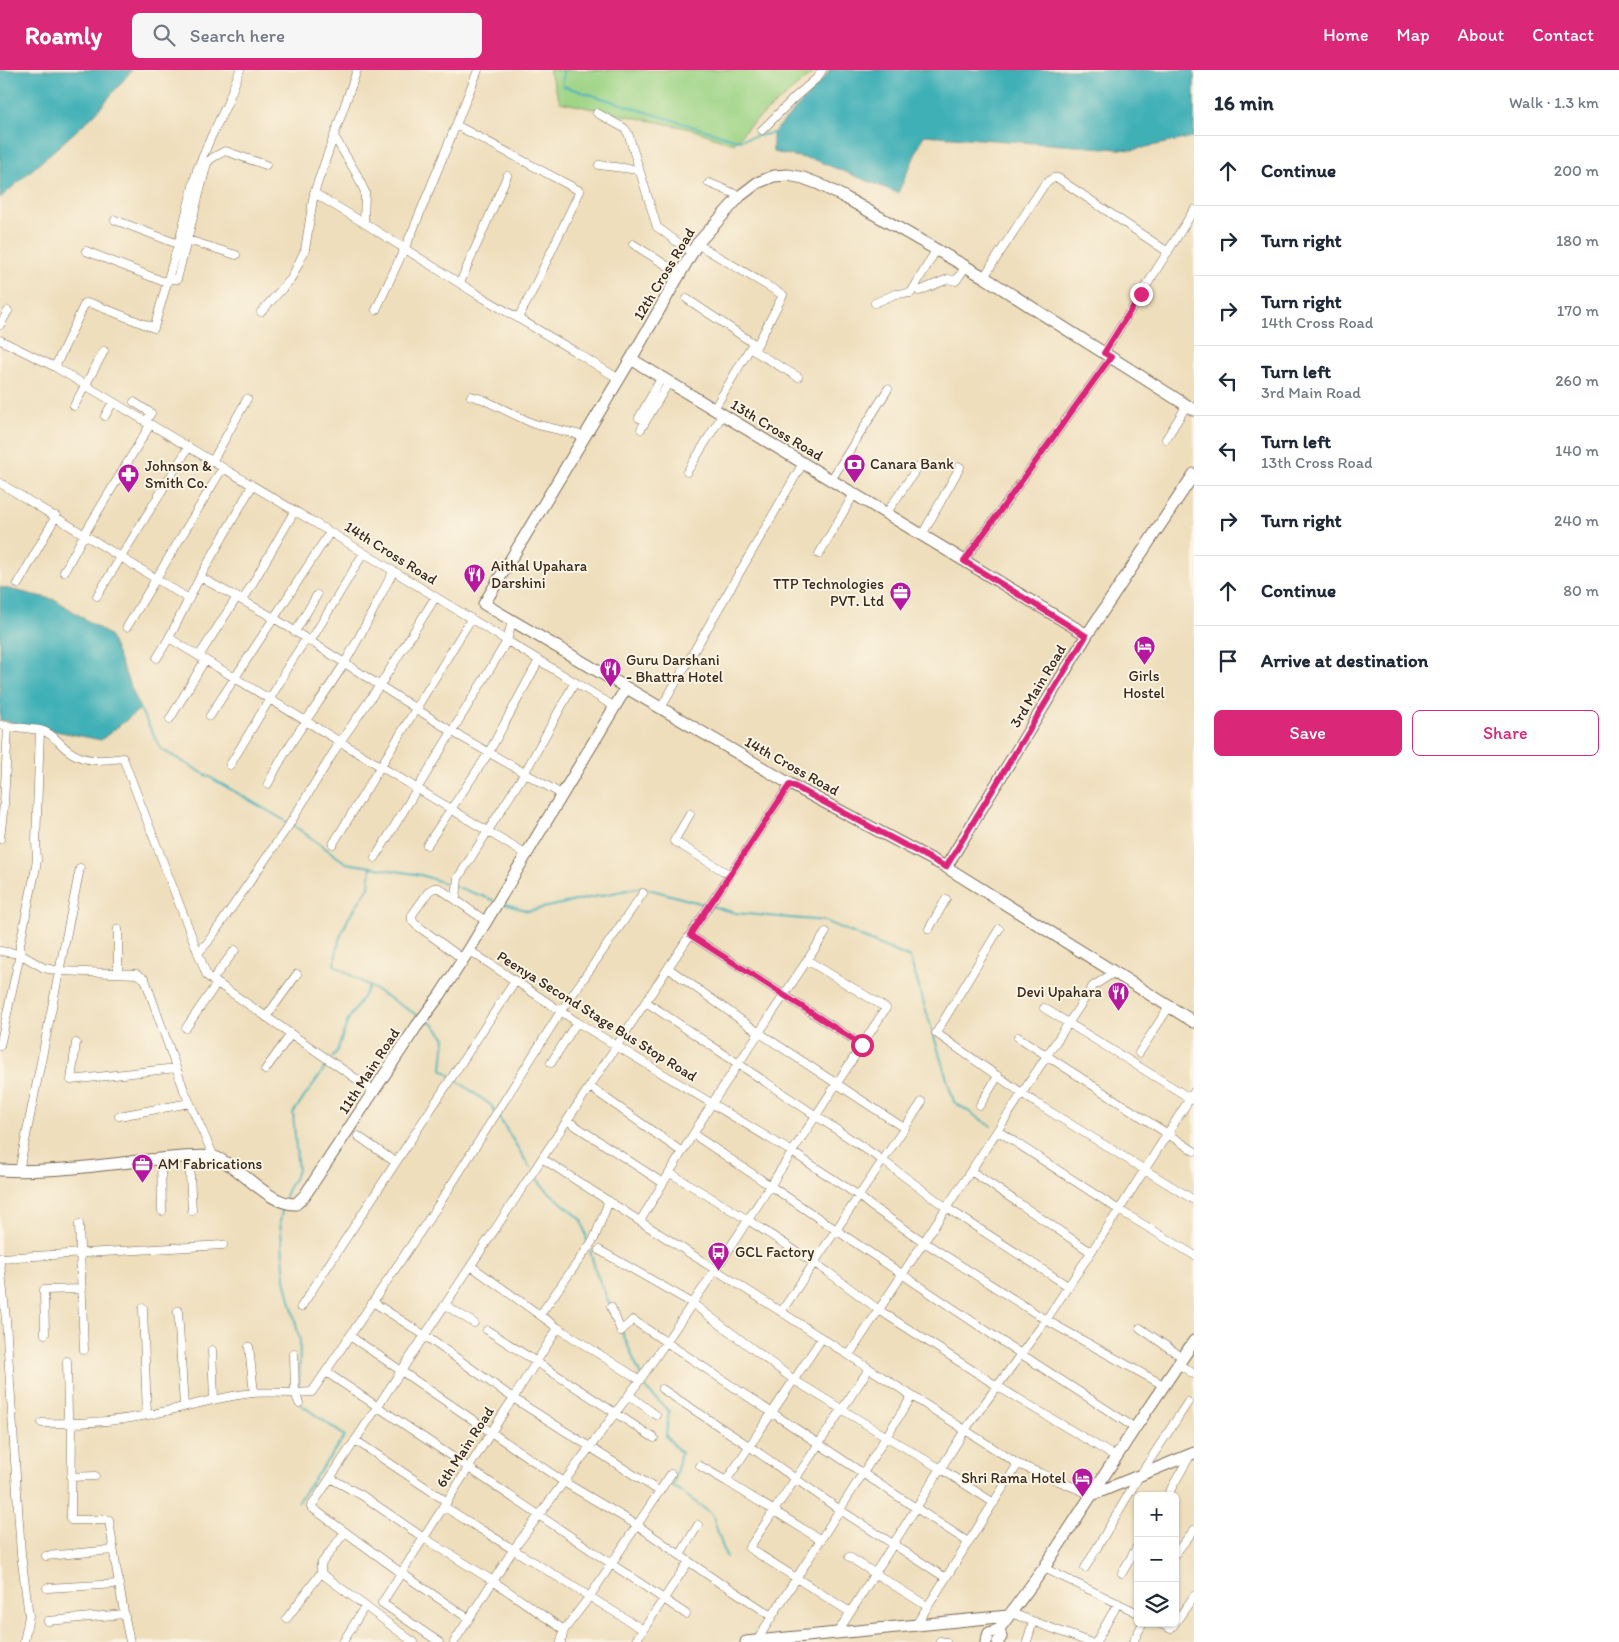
<!DOCTYPE html>
<meta charset="utf-8">
<style>
:root{--surface:#fff;--page:#f6f6f7;--text:#1f2937;--muted:#747a83;--line:#e0e1e3;--accent:#db2777}
body{margin:0;font-family:Itim,sans-serif;background:var(--page);color:var(--text)}
.controls{position:absolute;right:15px;bottom:15px;display:grid;overflow:hidden;border-radius:8px;box-shadow:0 1px 4px #0004}
.controls button{width:45px;height:45px;display:grid;place-items:center;padding:0;border:0;border-bottom:1px solid var(--line);background:var(--surface);color:var(--text);font:25px sans-serif}
.stop{position:absolute;width:15px;height:15px;margin:-11px;border:4px solid #db2777;border-radius:50%;background:#fff}
.stop.end{background:#db2777;border-color:#fff;box-shadow:0 1px 5px #0008}
.list{margin:0;padding:0;list-style:none}
h2{display:flex;justify-content:space-between;align-items:center;height:65px;margin:0;padding:0 20px;font-size:21px}
h2 small{font-size:16px;font-weight:400;color:var(--muted)}
.list li{display:grid;grid-template-columns:32px 1fr auto;gap:15px;align-items:center;box-sizing:border-box;height:70px;padding:0 20px;border-top:1px solid var(--line)}
.list b{display:block;font-size:19px;white-space:nowrap}
.list p{margin:0;font-size:16px;white-space:nowrap;color:var(--muted)}
.list em{font-size:16px;font-style:normal;color:var(--muted)}
.actions{display:flex;gap:10px;padding:15px 20px}
.actions a{flex:1;padding:11px 0;border:1px solid var(--accent);border-radius:8px;text-align:center;font-size:18px;color:var(--accent)}
.actions .main{background:var(--accent);color:#fff}
.icon{flex:none;width:28px;height:28px;fill:none;stroke:currentColor;stroke-width:2;stroke-linecap:round;stroke-linejoin:round}
.map{position:relative;flex:none;width:1194px;height:1572px;overflow:hidden}
header{display:flex;align-items:center;gap:30px;box-sizing:border-box;height:70px;padding:0 25px;background:var(--accent);color:#fff}
header strong{font-size:24px}
nav{display:flex;gap:28px;margin-inline-start:auto;font-size:18px}
.search{width:350px;height:45px;background:var(--page);display:flex;align-items:center;gap:12px;box-sizing:border-box;padding:0 18px;border-radius:8px;color:var(--muted);font-size:19px}
main{display:flex}
aside{flex:1;background:var(--surface)}
.map>svg:first-child{display:block}
</style>
<header>
<strong>Roamly</strong>
<div class="search"><svg class="icon" aria-label="search" viewBox="0 0 24 24"><circle cx="10" cy="10" r="6"/><path d="M15 15l6 6"/></svg>Search here</div>
<nav><a>Home</a><a>Map</a><a>About</a><a>Contact</a></nav>
</header>
<main>
<div class="map">
<svg width="1194" height="1572" viewBox="0 0 1194 1572">
<rect width="100%" height="100%" fill="#fcf5e5"/>
<filter id="ink" filterUnits="userSpaceOnUse"><feTurbulence type="fractalNoise" baseFrequency=".02" numOctaves="2"/><feDisplacementMap in="SourceGraphic" scale="10" xChannelSelector="R" yChannelSelector="G"/><feConvolveMatrix kernelMatrix="1 2 1 2 8 2 1 2 1" color-interpolation-filters="sRGB"/></filter>
<filter id="wash" filterUnits="userSpaceOnUse"><feTurbulence type="fractalNoise" baseFrequency=".0096" numOctaves="4" result="noise"/><feDisplacementMap in="SourceGraphic" scale="20" xChannelSelector="R" yChannelSelector="G"/><feGaussianBlur stdDeviation="1.12" result="paint"/><feColorMatrix in="noise" values="0 0 0 0 0 0 0 0 0 0 0 0 0 0 0 0 0 1.4 0 .05"/><feComposite in="paint" operator="in"/></filter>
<g filter="url(#wash)">
<rect width="100%" height="100%" fill="#eedebc"/>
<path fill="#9ed486" stroke="#6c7f52" d="M549,0H814L813,3L748,57L734,74L691,59L560,32Z"/>
<path fill="#40b0b7" stroke="#3e6d6a" d="M0,0H132L94,45L0,128Z
M829,0H1194V67L1132,80L924,65L898,123L815,90L773,82V63L827,5Z
M0,517L56,530L109,565L140,639L101,670L0,650Z"/>
<g fill="none" stroke-linecap="round" stroke-linejoin="round">
<path stroke="#40b0b7" stroke-width="2" d="M563,0V16L737,70L773,63
M140,639L161,679L289,753
M293,755L346,793L421,805L456,817
M371,797L369,817L348,849L339,870L334,895L419,946
M460,818L493,830
M503,833L528,841L641,817L707,835
M711,836L735,843L825,851L910,888L954,1032L991,1056
M427,951L433,954L445,968L442,999L451,1006
M332,988L337,981L348,950L370,916
M455,1009L492,1036L495,1042
M498,1046L531,1099
M535,1105L542,1116L582,1150L588,1174
M285,1127L287,1121L298,1101L293,1043L329,992
M283,1137L280,1150L285,1209L300,1271L299,1320
M590,1181L596,1202L610,1235
M622,1262L641,1306
M643,1310L647,1320L669,1341L666,1366L681,1383L673,1416L712,1444L726,1487
M298,1431L345,1366L300,1334"/>
</g>
</g>
<g filter="url(#ink)">
<g fill="none" stroke-linecap="round" stroke-linejoin="round">
<defs>
<path id="street" d="M597,43L624,58L628,63L657,157L692,183
M456,55L478,0
M762,60L794,28L818,7L822,0
M334,66L356,103L365,122L364,153L475,223L574,281L619,309
M599,95L639,100
M709,113L740,126
M314,123L364,153
M115,150L178,174
M188,170L236,185
M633,174L680,204
M697,174L783,225L754,281L798,307
M86,181L167,213
M984,207L1044,115L1053,108H1058L1065,113L1168,182
M168,209H177L207,93L212,88L225,81L266,95
M460,213L507,106
M919,221L948,209L956,211L966,196
M687,229L753,273L714,339
M875,233L895,224L911,223L936,180
M376,240L413,160L456,55L580,121L530,226L518,248
M261,242L291,209L305,180L314,123L357,0
M0,255L8,241
M0,270L55,297L330,462L615,637
M1104,283L1194,140
M55,297L85,233L93,234L154,258L181,164L197,100L211,67L227,34L240,0
M471,326L482,329L534,354L585,366
M134,332L151,343L145,352
M74,336L104,281
M105,346L113,332
M639,348L662,307
M641,359L669,312
M1166,369L1187,335
M212,392L247,329
M687,402L723,344
M831,410L888,319
M0,413L189,529
M886,444L917,398
M922,465L960,397
M819,484L854,424
M964,491L1111,287
M64,502L85,463L150,355
M200,507L274,548L451,661L563,725
M18,514L56,446
M97,526L188,378
M243,530L294,442
M127,557L222,399
M295,562L317,525
M169,568L525,784
M310,572L363,484
M199,586L237,527
M157,588L169,568L200,507L252,416
M661,638L803,393
M210,646L330,462
M170,649L205,590
M0,655L40,660
M230,695L280,612L285,601L306,569
M268,714C289,671 319,634 344,594C362,564 377,532 393,502
M690,744L674,771L730,805
M0,769L4,734L8,656
M333,774L471,549
M427,775L488,684L539,590
M375,788L507,571L512,551
M456,830L458,808L524,704L575,612
M118,859V903
M929,859L946,829
M999,859L936,963L1036,1033L1194,1130
M690,865L862,975
M469,880L577,952L792,1082L859,1126L871,1136L924,1172L1046,1250L1163,1315
M0,881L20,884L44,898L60,901L137,904L145,909L184,1020L214,1087
M198,883L208,872L289,755L340,672L380,615L435,528
M463,889L415,854L412,850V845L429,821L434,818H439L487,852
M668,898L758,962L904,1058
M212,910L235,880
M646,932L882,1090L947,1138L1068,1216
M1044,938L1193,1030
M266,947L297,904
M186,958L217,913
M1018,967L1194,1081
M76,973L71,1010L176,998
M0,976L20,884V874L35,802L37,790L36,772L40,660C54,663 60,676 72,683C87,693 106,690 123,688L207,906L374,1021
M1139,983L1169,937
M551,993L577,952
M265,1000L291,964
M590,1017L682,1082
M980,1035L998,1006
M119,1046L190,1033
M568,1051L663,1113
M998,1061L1119,1140L1194,1185
M693,1064L1021,1284L1135,1358
M358,1066L395,1092
M189,1087L192,1141
M161,1089L162,1141
M543,1089L1018,1394L1092,1425
M19,1101L80,798
M971,1101L1091,1182
M670,1103L748,1150L828,1202L879,1240L997,1316L1116,1387
M640,1151L711,1035L826,862
M79,1154L84,1280
M599,1180L692,1233L794,1310L887,1367L941,1399L994,1433
M0,1188L223,1175
M0,1193L6,1250L21,1484L29,1546L24,1572
M471,1196L558,1258L640,1310
M373,1232L424,1265L513,1328L659,1421
M445,1235L474,1253
M301,1237L515,911
M611,1237L621,1261L633,1250L864,1404L968,1472
M143,1238L147,1345
M178,1241L184,1336
M781,1242L922,1032
M540,1245L594,1169L609,1131
M1140,1258L1182,1287
M487,1260L654,1368
M45,1264L44,1220L82,1219
M350,1266L564,1412L637,1455L721,1514L725,1515L772,1546
M249,1277L254,1323
M212,1280L214,1329
M294,1284L295,1323L312,1322L441,1131L561,941L643,823
M849,1285L1093,916L1115,902
M67,1291L68,1347L72,1354L71,1450H109C115,1491 121,1531 130,1572
M1178,1294L1194,1304
M326,1302L686,1544
M662,1319L749,1376L840,1440L946,1508
M629,1325L656,1345
M42,1353C78,1354 113,1352 148,1345C183,1338 217,1327 253,1323C266,1322 281,1323 295,1323L299,1333
M355,1370L446,1431
M700,1396L726,1411
M71,1407L95,1406
M330,1408L363,1426L421,1466L493,1511L564,1560L561,1572
M1167,1426L1191,1384
M443,1436L642,1559
M345,1462L321,1494V1503L413,1572
M821,1470L726,1411L822,1268
M1175,1484L1194,1460
M680,1485L698,1455
M46,1486L113,1480
M849,1487L927,1536
M1044,1498L1138,1543
M1085,1498L1140,1405L1188,1332
M1122,1503L1138,1475
M47,1518L118,1514
M850,1542L749,1478L869,1299
M1011,1543L1089,1572
M287,1548L321,1503
M469,1549L400,1502L311,1437L790,714
M48,1551L124,1544
M1159,1553L1171,1559L1194,1526
M916,1555L1018,1394
M564,1560L590,1526L671,1404
M838,1562L965,1360L1046,1250L1121,1137L1194,1022
M758,1570L764,1559L912,1326
M940,1571L946,1572
M343,1572L365,1536
M439,1572L382,1533L558,1258
M454,1572L513,1480L640,1310L716,1199L886,938L807,890
M635,1572L689,1491
M1027,1572L1033,1551
M1096,1572L1118,1533
M1133,1572L1143,1553"/>
<path id="secondary" d="M631,289L1087,565
M1194,340L984,207L846,128L819,114L803,108L788,105L774,106L757,113L740,126L697,174L631,289L484,534L790,714L946,797L1194,952
M946,797L1087,565L1194,404
M0,1100C50,1103 100,1095 149,1090C165,1089 200,1084 214,1087C219,1088 224,1092 228,1094C248,1106 272,1135 296,1134L305,1125L416,957L440,925L469,880L626,618
M1092,1425L1194,1383
M746,1572L1008,1546
M986,1572L989,1563L999,1559L1044,1498L1135,1358L1194,1271
M998,1572L1001,1567L999,1559"/>
</defs>
<use href="#street" stroke="#7a6955" stroke-width="9"/>
<use href="#secondary" stroke="#7a6955" stroke-width="13"/>
<use href="#street" stroke="#fff" stroke-width="8"/>
<use href="#secondary" stroke="#fff" stroke-width="11"/>
</g>
</g>
<g fill="none" stroke-linecap="round" stroke-linejoin="round" filter="url(#ink)">
<path stroke="#db2777" stroke-width="6" d="M862,975L690,865L790,714L946,797L1086,566L964,491L1111,287L1104,283L1141,224"/>
</g>
<defs>
<symbol id="bank-pin" viewBox="-11 -11 22 30"><path d="M0 17L-7.5 6A9.5 9.5 0 1 1 7.5 6Z" fill="#b5179e" stroke="#fcf5e5"/><path d="M-6-4H6V4H-6ZM0-2.3a2.3 2.3 0 1 0 0 4.6a2.3 2.3 0 1 0 0-4.6Z" fill="#fff"/></symbol>
<symbol id="pharmacy-pin" viewBox="-11 -11 22 30"><path d="M0 17L-7.5 6A9.5 9.5 0 1 1 7.5 6Z" fill="#b5179e" stroke="#fcf5e5"/><path d="M-2-6h4v4h4v4h-4v4h-4v-4h-4v-4h4Z" fill="#fff"/></symbol>
<symbol id="restaurant-pin" viewBox="-11 -11 22 30"><path d="M0 17L-7.5 6A9.5 9.5 0 1 1 7.5 6Z" fill="#b5179e" stroke="#fcf5e5"/><path d="M-5-6h1v4h1v-4h1v4h1v-4h1v5L-1.5 .5V6h-2V.5L-5-1ZM5-6V6H3V1.5H1.5Q1.5-4 5-6Z" fill="#fff"/></symbol>
<symbol id="office-pin" viewBox="-11 -11 22 30"><path d="M0 17L-7.5 6A9.5 9.5 0 1 1 7.5 6Z" fill="#b5179e" stroke="#fcf5e5"/><path d="M-6-3h4V-5.5h4V-3h4V5H-6ZM-1-4.5V-3h2v-1.5ZM-6 0V1H6V0Z" fill="#fff"/></symbol>
<symbol id="hotel-pin" viewBox="-11 -11 22 30"><path d="M0 17L-7.5 6A9.5 9.5 0 1 1 7.5 6Z" fill="#b5179e" stroke="#fcf5e5"/><path d="M-6-4.5h1.5V1H6V5H4.5V3h-9V5H-6ZM-4 0a1.8 1.8 0 1 1 3.6 0ZM.5 0V-2.5h3Q6-2.5 6 0Z" fill="#fff"/></symbol>
<symbol id="bus-pin" viewBox="-11 -11 22 30"><path d="M0 17L-7.5 6A9.5 9.5 0 1 1 7.5 6Z" fill="#b5179e" stroke="#fcf5e5"/><path d="M-5-6H5V4H4V6H2V4H-2V6H-4V4H-5ZM-3.5-4V0h7V-4ZM-3.5 1.2v1.5H-2V1.2ZM2 1.2v1.5H3.5V1.2Z" fill="#fff"/></symbol>
</defs>
<g fill-rule="evenodd">
<use href="#bank-pin" x="842" y="382" width="25" height="34"/>
<use href="#pharmacy-pin" x="116" y="392" width="25" height="34"/>
<use href="#restaurant-pin" x="462" y="492" width="25" height="34"/>
<use href="#office-pin" x="888" y="510" width="25" height="34"/>
<use href="#hotel-pin" x="1132" y="564" width="25" height="34"/>
<use href="#restaurant-pin" x="598" y="586" width="25" height="34"/>
<use href="#restaurant-pin" x="1106" y="910" width="25" height="34"/>
<use href="#office-pin" x="130" y="1082" width="25" height="34"/>
<use href="#bus-pin" x="706" y="1170" width="25" height="34"/>
<use href="#hotel-pin" x="1070" y="1396" width="25" height="34"/>
</g>
<g text-anchor="middle" stroke-width="4" stroke-linejoin="round" paint-order="stroke">
<g font-size="15" fill="#3b2a1e" stroke="#fcf5e5">
<text transform="translate(664 204) rotate(-59)" y="5">12th Cross Road</text>
<text transform="translate(777 360) rotate(31)" y="5">13th Cross Road</text>
<text transform="translate(391 483) rotate(32)" y="5">14th Cross Road</text>
<text transform="translate(1038 616) rotate(-59)" y="5">3rd Main Road</text>
<text transform="translate(792 696) rotate(29)" y="5">14th Cross Road</text>
<text transform="translate(597 946) rotate(32)" y="5">Peenya Second Stage Bus Stop Road</text>
<text transform="translate(369 1001) rotate(-57)" y="5">11th Main Road</text>
<text transform="translate(465 1377) rotate(-57)" y="5">6th Main Road</text>
</g>
<g font-size="15" fill="#3b2a1e" stroke="#fcf5e5" text-anchor="start">
<text x="870" y="399">Canara Bank</text>
<text x="145" y="401">Johnson &amp;<tspan x="145" dy="17">Smith Co.</tspan></text>
<text x="491" y="501">Aithal Upahara<tspan x="491" dy="17">Darshini</tspan></text>
<text x="884" y="519" text-anchor="end">TTP Technologies<tspan x="884" dy="17">PVT. Ltd</tspan></text>
<text x="626" y="595">Guru Darshani<tspan x="626" dy="17">- Bhattra Hotel</tspan></text>
<text x="1144" y="611" text-anchor="middle">Girls<tspan x="1144" dy="17">Hostel</tspan></text>
<text x="1102" y="927" text-anchor="end">Devi Upahara</text>
<text x="158" y="1099">AM Fabrications</text>
<text x="735" y="1187">GCL Factory</text>
<text x="1066" y="1413" text-anchor="end">Shri Rama Hotel</text>
</g>
</g>
</svg>
<div class="controls">
<button>+</button>
<button>−</button>
<button><svg class="icon" aria-label="layers" viewBox="0 0 24 24"><path d="M12 4l9 5-9 5-9-5zM3 14l9 5 9-5"/></svg></button>
</div>
<div class="stop" style="left:862px;top:975px"></div>
<div class="stop end" style="left:1141px;top:224px"></div>
</div>
<aside>
<h2>16 min<small>Walk · 1.3 km</small></h2>
<ul class="list">
<li><svg class="icon" aria-label="ahead" viewBox="0 0 24 24"><path d="M12 20V5M6 11l6-6 6 6"/></svg><div><b>Continue</b></div><em>200 m</em></li>
<li><svg class="icon" aria-label="right" viewBox="0 0 24 24"><path d="M7 20v-9h11M14 6l5 5-5 5"/></svg><div><b>Turn right</b></div><em>180 m</em></li>
<li><svg class="icon" aria-label="right" viewBox="0 0 24 24"><path d="M7 20v-9h11M14 6l5 5-5 5"/></svg><div><b>Turn right</b><p>14th Cross Road</p></div><em>170 m</em></li>
<li><svg class="icon" aria-label="left" viewBox="0 0 24 24"><path d="M17 20v-9H6M10 6l-5 5 5 5"/></svg><div><b>Turn left</b><p>3rd Main Road</p></div><em>260 m</em></li>
<li><svg class="icon" aria-label="left" viewBox="0 0 24 24"><path d="M17 20v-9H6M10 6l-5 5 5 5"/></svg><div><b>Turn left</b><p>13th Cross Road</p></div><em>140 m</em></li>
<li><svg class="icon" aria-label="right" viewBox="0 0 24 24"><path d="M7 20v-9h11M14 6l5 5-5 5"/></svg><div><b>Turn right</b></div><em>240 m</em></li>
<li><svg class="icon" aria-label="ahead" viewBox="0 0 24 24"><path d="M12 20V5M6 11l6-6 6 6"/></svg><div><b>Continue</b></div><em>80 m</em></li>
<li><svg class="icon" aria-label="arrive" viewBox="0 0 24 24"><path d="M6 21V4h12l-3 4 3 4H6"/></svg><div><b>Arrive at destination</b></div></li>
</ul>
<div class="actions"><a class="main">Save</a><a>Share</a></div>
</aside>
</main>
